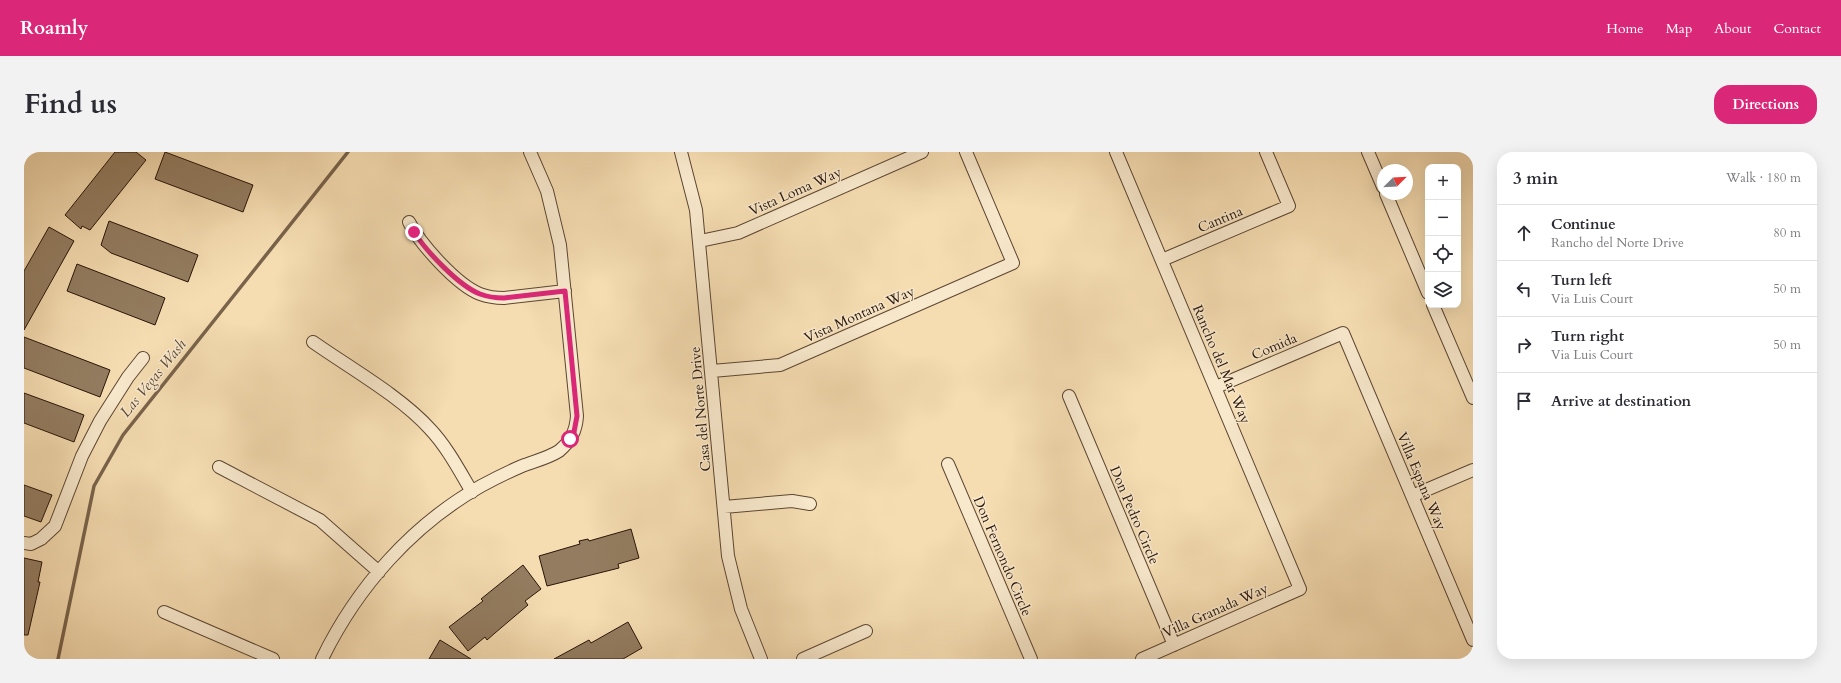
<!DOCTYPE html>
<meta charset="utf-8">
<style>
:root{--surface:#fff;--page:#f2f2f3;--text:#2b2b33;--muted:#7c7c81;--line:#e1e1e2;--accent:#db2777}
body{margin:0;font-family:Cardo,serif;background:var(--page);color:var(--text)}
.controls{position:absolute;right:12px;top:12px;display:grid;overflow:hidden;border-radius:8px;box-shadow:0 4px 16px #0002}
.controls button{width:36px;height:36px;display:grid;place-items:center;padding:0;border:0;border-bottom:1px solid var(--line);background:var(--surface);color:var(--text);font:20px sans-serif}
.compass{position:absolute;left:1353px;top:12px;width:36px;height:36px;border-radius:50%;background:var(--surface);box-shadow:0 4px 16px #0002;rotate:66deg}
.stop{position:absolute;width:12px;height:12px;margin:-9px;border:3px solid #db2777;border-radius:50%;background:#fff}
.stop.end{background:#db2777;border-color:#fff;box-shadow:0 1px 4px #0008}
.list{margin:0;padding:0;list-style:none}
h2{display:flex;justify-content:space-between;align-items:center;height:52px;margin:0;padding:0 16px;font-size:17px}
h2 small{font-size:13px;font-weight:400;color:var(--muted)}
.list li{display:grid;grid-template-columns:26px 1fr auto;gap:12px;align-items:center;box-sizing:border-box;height:56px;padding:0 16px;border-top:1px solid var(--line)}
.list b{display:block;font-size:15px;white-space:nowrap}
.list p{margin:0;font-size:13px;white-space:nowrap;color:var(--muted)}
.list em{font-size:13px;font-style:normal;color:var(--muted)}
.icon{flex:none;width:22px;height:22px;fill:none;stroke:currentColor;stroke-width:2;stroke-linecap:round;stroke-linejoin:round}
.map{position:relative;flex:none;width:1449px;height:507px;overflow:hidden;border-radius:16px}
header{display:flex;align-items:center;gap:24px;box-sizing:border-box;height:56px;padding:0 20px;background:var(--accent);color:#fff}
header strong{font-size:19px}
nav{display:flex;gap:22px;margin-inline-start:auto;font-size:14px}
.intro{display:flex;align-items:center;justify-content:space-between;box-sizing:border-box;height:96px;padding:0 24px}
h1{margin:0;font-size:28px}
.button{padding:10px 18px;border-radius:16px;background:var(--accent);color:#fff;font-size:14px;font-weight:700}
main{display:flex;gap:24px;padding:0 24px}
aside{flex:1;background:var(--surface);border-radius:16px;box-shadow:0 4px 16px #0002}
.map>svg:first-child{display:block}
</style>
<header>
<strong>Roamly</strong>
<nav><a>Home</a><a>Map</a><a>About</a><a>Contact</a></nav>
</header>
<div class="intro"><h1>Find us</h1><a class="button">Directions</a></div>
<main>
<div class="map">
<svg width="1449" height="507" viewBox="0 0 1449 507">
<rect width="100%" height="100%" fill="#f5dcb1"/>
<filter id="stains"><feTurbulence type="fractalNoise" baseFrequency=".005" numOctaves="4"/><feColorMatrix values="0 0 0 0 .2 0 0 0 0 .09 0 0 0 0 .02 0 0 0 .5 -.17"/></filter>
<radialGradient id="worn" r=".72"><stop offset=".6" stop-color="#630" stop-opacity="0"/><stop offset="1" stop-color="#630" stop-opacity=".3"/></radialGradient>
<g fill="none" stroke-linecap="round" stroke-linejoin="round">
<path stroke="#79634b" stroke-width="3.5" d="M34,507L70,334L99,283L324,0"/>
</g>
<path fill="#937c60" stroke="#281408" d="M91,0H112L122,8L66,78L58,74L57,77L41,63Z
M141,0L229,33L219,60L131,27Z
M85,69L174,103L164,130L87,101L77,93Z
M25,75L50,89L0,178V119Z
M53,112L141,146L131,173L43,139Z
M0,185L86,218L76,245L0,216Z
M0,241L60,263L50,290L0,271Z
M0,333L28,343L17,370L0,364Z
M607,377L615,406L594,412L595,416L523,434L515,404L556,392L555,389L564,387L565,389Z
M0,406L18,410L14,430H16L4,483H0Z
M499,413L517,437L501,449L504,453L471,481L463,488L461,485L444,499L425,475L459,449L457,447Z
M604,470L618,496L599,507H530L565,488L567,491Z
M416,488L447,507H405Z"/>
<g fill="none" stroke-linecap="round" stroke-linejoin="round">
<defs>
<path id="minor" d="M657,0L672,58L704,404L717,457L737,507
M1092,0L1276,437L1118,507
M1344,0L1359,35
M1362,42L1404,141
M385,70C396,92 433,133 456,142C464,145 472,146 480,146L541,139
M676,89L714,81L898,0
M1138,108L1265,54L1242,0
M1409,153L1449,246
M289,190C326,216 376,244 406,277C423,295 435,318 448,340
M688,219L756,213L989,111L942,0
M1192,235L1319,181L1449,488
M1045,244L1150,493
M924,312L1007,507
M195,315L296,368L355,420
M1388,344L1449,318
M700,355L768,349L786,352
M0,391L7,392L17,387L31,374L58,304L76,269L104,225L119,206
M140,460L249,507
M298,507C333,435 388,373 457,334C470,327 484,320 498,314C511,309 524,306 535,299C547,289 552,279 553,264L536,93L523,39L506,0
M779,507L842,479"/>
</defs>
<use href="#minor" stroke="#5b4632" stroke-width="14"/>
<use href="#minor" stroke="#f8e8cc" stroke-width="12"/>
</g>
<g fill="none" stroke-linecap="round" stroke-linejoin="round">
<path stroke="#db2777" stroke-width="5" d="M390,80C402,99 435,134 456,142C464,145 472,146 480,146L541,139L553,264L550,280L546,287"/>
</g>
<g text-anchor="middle" stroke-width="3" stroke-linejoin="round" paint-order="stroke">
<g font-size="14" fill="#281408" stroke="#f8e8cc">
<text transform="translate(771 39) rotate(-24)" y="5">Vista Loma Way</text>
<text transform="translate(1196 67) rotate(-23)" y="5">Cantina</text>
<text transform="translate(835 162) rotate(-24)" y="5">Vista Montana Way</text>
<text transform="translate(1250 194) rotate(-23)" y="5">Comida</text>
<text transform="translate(1198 212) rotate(67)" y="5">Rancho del Mar Way</text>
<text transform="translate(676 257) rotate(-95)" y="5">Casa del Norte Drive</text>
<text transform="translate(1398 329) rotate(67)" y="5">Villa Espana Way</text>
<text transform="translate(1111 363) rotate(67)" y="5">Don Pedro Circle</text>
<text transform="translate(979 404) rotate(67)" y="5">Don Fernondo Circle</text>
<text transform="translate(1191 458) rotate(-24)" y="5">Villa Granada Way</text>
</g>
<g font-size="15" font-style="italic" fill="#5e4935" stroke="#f8e8cc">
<text transform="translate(129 226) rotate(-51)" y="5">Las Vegas Wash</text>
</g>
</g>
<rect width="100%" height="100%" filter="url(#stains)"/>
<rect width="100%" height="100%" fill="url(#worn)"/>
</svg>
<div class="controls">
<button>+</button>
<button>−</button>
<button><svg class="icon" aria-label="locate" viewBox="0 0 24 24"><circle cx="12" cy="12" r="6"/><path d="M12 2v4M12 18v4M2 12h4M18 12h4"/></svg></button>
<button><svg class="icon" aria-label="layers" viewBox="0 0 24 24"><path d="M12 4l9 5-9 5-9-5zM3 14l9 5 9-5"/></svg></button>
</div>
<svg class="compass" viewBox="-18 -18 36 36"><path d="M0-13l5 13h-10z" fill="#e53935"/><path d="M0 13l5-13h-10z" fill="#7c7c81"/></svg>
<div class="stop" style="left:546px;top:287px"></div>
<div class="stop end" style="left:390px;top:80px"></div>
</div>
<aside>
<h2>3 min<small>Walk · 180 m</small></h2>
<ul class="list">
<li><svg class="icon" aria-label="ahead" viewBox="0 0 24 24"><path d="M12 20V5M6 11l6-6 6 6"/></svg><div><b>Continue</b><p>Rancho del Norte Drive</p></div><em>80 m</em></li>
<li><svg class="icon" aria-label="left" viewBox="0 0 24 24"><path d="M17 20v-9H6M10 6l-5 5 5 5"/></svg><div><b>Turn left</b><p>Via Luis Court</p></div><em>50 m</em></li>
<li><svg class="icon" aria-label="right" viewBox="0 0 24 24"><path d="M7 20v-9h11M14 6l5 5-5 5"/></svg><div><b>Turn right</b><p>Via Luis Court</p></div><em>50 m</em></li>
<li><svg class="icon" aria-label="arrive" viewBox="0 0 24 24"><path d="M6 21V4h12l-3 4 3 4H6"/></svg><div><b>Arrive at destination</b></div></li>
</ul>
</aside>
</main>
